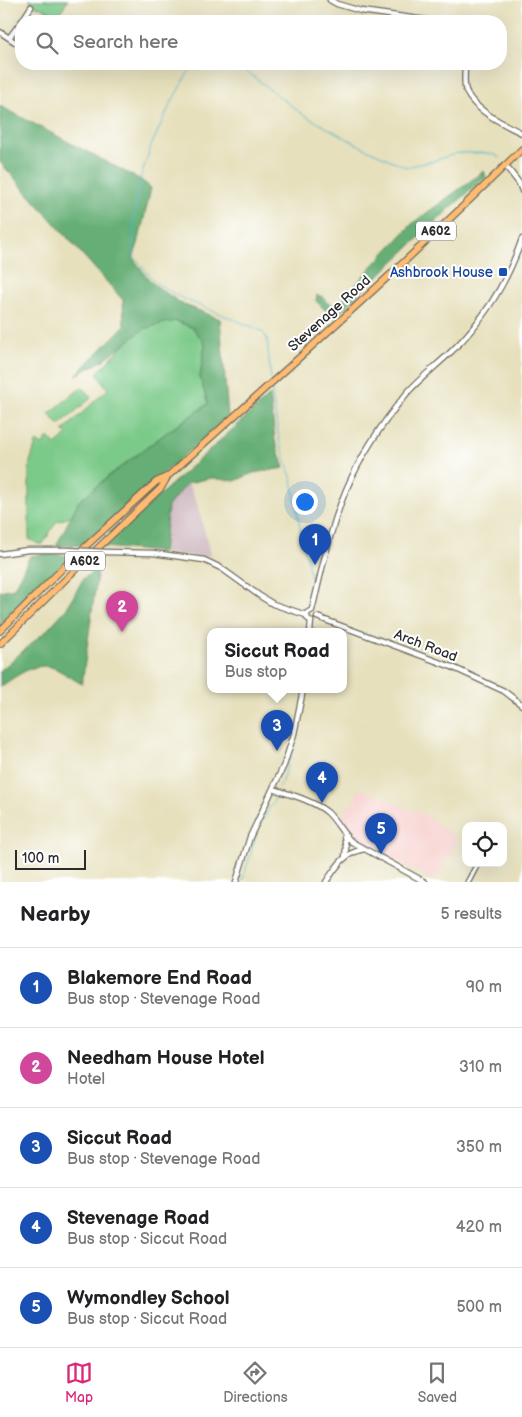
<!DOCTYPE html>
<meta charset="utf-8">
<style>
:root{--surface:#fff;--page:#f6f6f6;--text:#202124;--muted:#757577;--line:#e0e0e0;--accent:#db2777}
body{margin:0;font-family:"Balsamiq Sans",sans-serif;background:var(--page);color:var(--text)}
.controls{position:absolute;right:15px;bottom:15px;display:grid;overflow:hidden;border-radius:10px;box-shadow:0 5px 20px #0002}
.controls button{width:45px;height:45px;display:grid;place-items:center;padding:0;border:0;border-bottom:1px solid var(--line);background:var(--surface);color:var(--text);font:25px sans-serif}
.scale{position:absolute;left:15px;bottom:12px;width:71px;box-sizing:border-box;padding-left:5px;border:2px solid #2b2b2b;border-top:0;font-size:14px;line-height:18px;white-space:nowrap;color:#2b2b2b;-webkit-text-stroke:4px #fff;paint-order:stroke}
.you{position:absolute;left:304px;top:501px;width:18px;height:18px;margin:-12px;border:4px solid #fff;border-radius:50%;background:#1a73e8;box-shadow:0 0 0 8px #1a73e833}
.badge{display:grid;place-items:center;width:32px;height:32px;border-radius:50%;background:var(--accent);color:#fff;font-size:16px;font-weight:700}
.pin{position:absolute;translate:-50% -41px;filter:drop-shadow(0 1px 2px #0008)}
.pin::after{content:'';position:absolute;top:26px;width:18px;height:15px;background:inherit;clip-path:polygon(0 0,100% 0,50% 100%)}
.popup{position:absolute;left:207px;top:628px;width:140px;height:65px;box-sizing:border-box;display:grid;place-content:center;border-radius:10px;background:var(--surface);filter:drop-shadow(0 1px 4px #0005);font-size:16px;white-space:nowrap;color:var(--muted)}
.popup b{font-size:19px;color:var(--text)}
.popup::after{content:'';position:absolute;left:50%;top:100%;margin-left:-10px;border:10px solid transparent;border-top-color:var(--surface)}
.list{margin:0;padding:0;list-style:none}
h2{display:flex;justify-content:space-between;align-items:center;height:65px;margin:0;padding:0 20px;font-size:21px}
h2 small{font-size:16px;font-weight:400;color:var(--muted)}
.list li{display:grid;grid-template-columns:32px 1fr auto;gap:15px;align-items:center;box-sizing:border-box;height:80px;padding:0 20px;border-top:1px solid var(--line)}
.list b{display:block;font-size:19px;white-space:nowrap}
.list p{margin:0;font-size:16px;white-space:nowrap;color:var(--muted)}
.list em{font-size:16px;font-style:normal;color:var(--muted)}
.icon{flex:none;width:28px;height:28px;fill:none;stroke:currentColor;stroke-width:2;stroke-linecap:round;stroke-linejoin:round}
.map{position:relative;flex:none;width:522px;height:882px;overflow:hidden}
.search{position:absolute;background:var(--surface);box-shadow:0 5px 20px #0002;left:15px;right:15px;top:15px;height:55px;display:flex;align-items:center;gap:12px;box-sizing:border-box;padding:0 18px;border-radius:20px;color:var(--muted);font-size:19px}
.sheet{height:465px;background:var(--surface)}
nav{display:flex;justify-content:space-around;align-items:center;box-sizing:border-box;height:70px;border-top:1px solid var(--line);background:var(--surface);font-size:14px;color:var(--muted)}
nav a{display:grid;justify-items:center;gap:2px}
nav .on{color:var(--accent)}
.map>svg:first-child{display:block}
</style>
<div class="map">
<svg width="522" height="882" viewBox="0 0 522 882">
<rect width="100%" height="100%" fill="#fff"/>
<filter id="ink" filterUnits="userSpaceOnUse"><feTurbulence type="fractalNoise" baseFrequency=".02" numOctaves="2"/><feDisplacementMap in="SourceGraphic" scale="10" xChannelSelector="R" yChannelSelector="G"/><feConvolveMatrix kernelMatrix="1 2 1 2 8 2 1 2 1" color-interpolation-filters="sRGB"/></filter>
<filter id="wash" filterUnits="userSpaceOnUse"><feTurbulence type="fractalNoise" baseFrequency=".0096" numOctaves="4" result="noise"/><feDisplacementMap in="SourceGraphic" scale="20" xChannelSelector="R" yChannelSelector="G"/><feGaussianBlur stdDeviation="1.12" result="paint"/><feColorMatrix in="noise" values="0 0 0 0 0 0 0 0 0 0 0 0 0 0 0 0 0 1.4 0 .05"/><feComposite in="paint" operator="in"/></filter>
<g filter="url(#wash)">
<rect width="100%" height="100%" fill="#e6e0bc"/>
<path fill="#f7d0ce" d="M359,788L429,817L458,840L434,881L352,836L340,824L347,806L355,800Z"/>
<path fill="#d2bec4" d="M188,483L196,500L211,555L206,556L205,559L194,556L163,553L168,506Z"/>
<path fill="#7cca89" stroke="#547a5a" d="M29,0H68L58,15L36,6Z
M176,321L193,328L205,343L200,377L208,404L166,433L110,475L79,501L72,515L67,518L56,522L43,544H38L29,539V469L30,462L36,443L38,442L43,445L48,437L55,445L67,435L63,431L108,389L97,374L99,371C112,358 129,336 145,328C155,324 166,323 176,321Z
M82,387L91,398L59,425L49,414Z"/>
<path fill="#65ae75" stroke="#486c50" d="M0,106L141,180L151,188L138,244L133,258L151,282L180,303L220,319L228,416L83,545L56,546L79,501L110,475L166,433L208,404L200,377L205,344L193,328L176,321L160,324L144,329L102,361L76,375L124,326L123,300L0,162Z
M484,171L486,177L449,209L335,317L323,308L316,301L317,295L323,297L327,303L337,306L363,276L413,223Z
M270,395L275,441L284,468L253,473L235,481L211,478L188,483L168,506L163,552L104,547C158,495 215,446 270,395Z
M45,554L71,556L0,625V591L14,588L30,556Z
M98,568L82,684C74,680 59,669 51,667C33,662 14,678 0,687V671L47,630L67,608L83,579Z"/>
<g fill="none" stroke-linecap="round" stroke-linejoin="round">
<path stroke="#4db5cb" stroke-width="1" d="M193,64L171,103L151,146L140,179L133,225L134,256L154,281L179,297L262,331L267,339L271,380
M237,64L302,114L364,148L406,167L433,161L458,153H487L495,155L500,158
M271,386L279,440L292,480L301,534L314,592
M314,632V628
M280,787L297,735L306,690
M242,882L258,829L278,793"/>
</g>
</g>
<g filter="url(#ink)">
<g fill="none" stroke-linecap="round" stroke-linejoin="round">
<defs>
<path id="minor" d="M330,0L337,4L361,11L433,21
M22,21L31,7
M0,32L21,46
M9,38L21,22
M465,64C465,71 464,80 465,87C469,108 505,125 522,133
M505,165L519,183L522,191
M105,552L153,553L204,560L221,568L260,596L273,604L306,615
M0,554L28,550H67
M312,610C322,570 330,528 346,490C361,455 383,422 407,393C421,377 439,364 454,349C485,318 508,280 522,239
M317,617L452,667L504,691L522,705
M311,621L307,618V613L312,610
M310,632L311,621
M273,789C291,795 312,800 327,812C337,821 341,833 352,842L425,882
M344,835L346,848L345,857
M236,882L250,837L284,765L294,734L303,690
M326,882C337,866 344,853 364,849
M468,882L478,863"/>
<path id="major" d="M0,631L74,557L156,482L168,476C287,368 408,262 522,149
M0,644L80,565L161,488L168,476"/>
</defs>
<use href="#minor" stroke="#6c6a5e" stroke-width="7"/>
<use href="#major" stroke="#6c6a5e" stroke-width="8"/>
<use href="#minor" stroke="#fff" stroke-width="4.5"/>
<use href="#major" stroke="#ffbb71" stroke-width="5.5"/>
<defs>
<path id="minor-bridge" d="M67,550L105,552"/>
</defs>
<use href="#minor-bridge" stroke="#6c6a5e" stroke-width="7" stroke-linecap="butt"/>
<use href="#minor-bridge" stroke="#fff" stroke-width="4.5"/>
</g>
</g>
<rect fill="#1a4fb4" stroke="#fff" stroke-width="2" x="498" y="267" width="10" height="10" rx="2.5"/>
<g text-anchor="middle" stroke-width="4" stroke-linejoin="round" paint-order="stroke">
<g fill="#fff" stroke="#6b6b6b" stroke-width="1">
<rect x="416" y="221.5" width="40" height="19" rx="4"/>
<rect x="65" y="551.5" width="40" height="19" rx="4"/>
</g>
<g font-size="12" font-weight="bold" fill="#2b2b2b">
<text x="436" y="235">A602</text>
<text x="85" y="565">A602</text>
</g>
<g font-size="14" fill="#164399" stroke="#fff" text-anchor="end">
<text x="493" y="277">Ashbrook House</text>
</g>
<g font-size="14" fill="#2b2b2b" stroke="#fff">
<text transform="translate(329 313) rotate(-42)" y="5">Stevenage Road</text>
<text transform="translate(426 645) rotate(21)" y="5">Arch Road</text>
</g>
</g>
</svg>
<div class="controls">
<button><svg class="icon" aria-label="locate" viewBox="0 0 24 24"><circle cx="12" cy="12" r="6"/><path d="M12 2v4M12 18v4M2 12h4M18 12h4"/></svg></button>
</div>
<div class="scale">100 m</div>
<div class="you"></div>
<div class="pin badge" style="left:315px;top:565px;background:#1a4fb4">1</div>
<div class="pin badge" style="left:122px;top:632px;background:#d1479c">2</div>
<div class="pin badge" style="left:277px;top:751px;background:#1a4fb4">3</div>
<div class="popup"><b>Siccut Road</b>Bus stop</div>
<div class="pin badge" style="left:322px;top:803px;background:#1a4fb4">4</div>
<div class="pin badge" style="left:381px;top:854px;background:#1a4fb4">5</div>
<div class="search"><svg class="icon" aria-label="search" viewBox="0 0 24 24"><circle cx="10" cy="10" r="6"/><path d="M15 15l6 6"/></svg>Search here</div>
</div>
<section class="sheet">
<h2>Nearby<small>5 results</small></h2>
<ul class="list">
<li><span class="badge" style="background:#1a4fb4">1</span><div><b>Blakemore End Road</b><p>Bus stop · Stevenage Road</p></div><em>90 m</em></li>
<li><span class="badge" style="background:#d1479c">2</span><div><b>Needham House Hotel</b><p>Hotel</p></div><em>310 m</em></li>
<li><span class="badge" style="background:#1a4fb4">3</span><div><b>Siccut Road</b><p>Bus stop · Stevenage Road</p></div><em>350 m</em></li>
<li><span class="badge" style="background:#1a4fb4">4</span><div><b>Stevenage Road</b><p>Bus stop · Siccut Road</p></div><em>420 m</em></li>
<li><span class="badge" style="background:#1a4fb4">5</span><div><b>Wymondley School</b><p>Bus stop · Siccut Road</p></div><em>500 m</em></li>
</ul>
</section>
<nav>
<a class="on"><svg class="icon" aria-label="map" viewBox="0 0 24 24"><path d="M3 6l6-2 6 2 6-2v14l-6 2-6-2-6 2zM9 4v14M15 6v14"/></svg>Map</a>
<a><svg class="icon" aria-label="directions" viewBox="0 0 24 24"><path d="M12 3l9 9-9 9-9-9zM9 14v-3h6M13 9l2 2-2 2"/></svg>Directions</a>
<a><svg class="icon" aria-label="saved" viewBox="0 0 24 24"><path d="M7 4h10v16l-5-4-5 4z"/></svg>Saved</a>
</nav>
